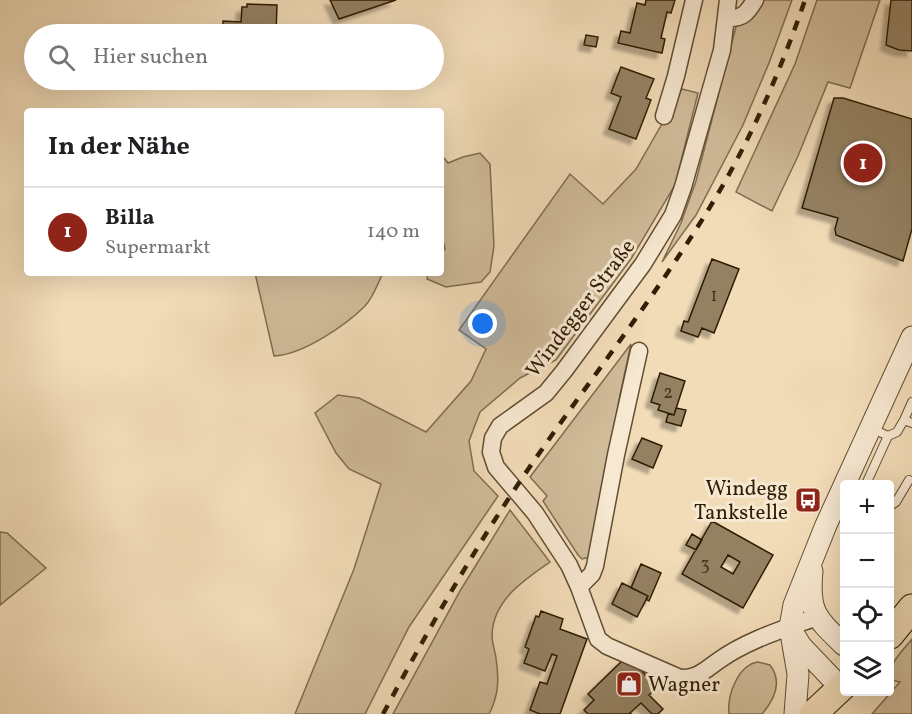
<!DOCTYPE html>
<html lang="de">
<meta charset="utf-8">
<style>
:root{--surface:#fff;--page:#f2f2f2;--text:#202124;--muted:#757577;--line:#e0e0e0;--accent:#8f2418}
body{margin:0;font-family:Vollkorn,serif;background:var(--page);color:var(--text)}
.controls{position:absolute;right:18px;bottom:18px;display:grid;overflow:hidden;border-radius:6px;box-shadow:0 6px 24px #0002}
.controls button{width:54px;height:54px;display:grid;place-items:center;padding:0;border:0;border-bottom:2px solid var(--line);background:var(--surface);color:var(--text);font:30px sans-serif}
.you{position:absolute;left:483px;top:324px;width:21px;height:21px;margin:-15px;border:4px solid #fff;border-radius:50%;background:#1a73e8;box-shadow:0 0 0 9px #1a73e833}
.badge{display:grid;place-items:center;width:39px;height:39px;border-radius:50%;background:var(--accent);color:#fff;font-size:20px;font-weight:700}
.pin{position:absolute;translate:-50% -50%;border:3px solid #fff;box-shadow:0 2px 6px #0006}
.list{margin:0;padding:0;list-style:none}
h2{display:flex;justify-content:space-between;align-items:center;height:78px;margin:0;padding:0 24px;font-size:26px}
h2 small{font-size:20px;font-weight:400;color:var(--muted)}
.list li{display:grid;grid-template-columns:39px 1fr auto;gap:18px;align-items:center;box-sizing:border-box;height:90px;padding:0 24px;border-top:2px solid var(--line)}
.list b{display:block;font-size:22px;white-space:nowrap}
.list p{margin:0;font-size:20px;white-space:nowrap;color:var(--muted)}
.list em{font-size:20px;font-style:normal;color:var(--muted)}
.icon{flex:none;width:33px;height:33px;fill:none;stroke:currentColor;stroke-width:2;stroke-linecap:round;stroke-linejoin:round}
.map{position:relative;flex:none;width:912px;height:714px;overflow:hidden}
.search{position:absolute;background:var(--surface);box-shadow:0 6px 24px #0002;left:24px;top:24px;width:420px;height:66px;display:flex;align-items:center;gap:15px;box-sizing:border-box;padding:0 21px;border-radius:33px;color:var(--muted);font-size:22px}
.panel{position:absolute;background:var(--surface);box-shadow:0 6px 24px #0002;left:24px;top:108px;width:420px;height:168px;border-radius:6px}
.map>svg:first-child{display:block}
</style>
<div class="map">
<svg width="912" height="714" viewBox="0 0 912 714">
<defs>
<filter id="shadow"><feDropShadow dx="-5.5" dy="5.5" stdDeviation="1.5" flood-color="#0004"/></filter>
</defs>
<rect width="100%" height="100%" fill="#f2dcb8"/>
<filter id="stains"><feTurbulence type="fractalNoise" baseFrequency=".00333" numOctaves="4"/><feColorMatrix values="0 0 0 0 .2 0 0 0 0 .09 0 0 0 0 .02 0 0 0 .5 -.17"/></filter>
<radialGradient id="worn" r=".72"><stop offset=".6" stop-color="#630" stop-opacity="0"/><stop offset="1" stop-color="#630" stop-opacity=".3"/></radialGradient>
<path fill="#d1bc9a" stroke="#806d50" stroke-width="1.5" d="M759,0H792L769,63L743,125L696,215L662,262L681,223L696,181L737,23Z
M817,0H880L850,88L828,82L798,156L772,211L736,192L795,64Z
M682,89L698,93L675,185L631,259L556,360L520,378L480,412L469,441L474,471L498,496L409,627L365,714H295L354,569L381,484L349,469L336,453L315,413L338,395L359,398L426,432L471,381L486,349L459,330L570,174L603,204L636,169Z
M480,153L490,164L494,246L490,272L481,282L446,287L427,279L428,273H441V253L445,249L441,231V154L448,163L463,157Z
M255,273H383C378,283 373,298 365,306C345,326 302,355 274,356Z
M631,344L620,395L593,550L590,557L582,559L578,555L543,501L547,496L530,477Z
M510,510L550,562C524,580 493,600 492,635C492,643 495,651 496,658C499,678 499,694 490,712L489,714H393L460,591Z
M0,532L7,533L46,568L0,605Z
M912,639V714H872L900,682L890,680C889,662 901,653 912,639Z
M758,662L770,665C783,682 775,699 762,714H729C727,695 738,665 758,662Z"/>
<path fill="#948162" stroke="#2f1e05" stroke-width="1.5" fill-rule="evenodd" filter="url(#shadow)" d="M330,0H396L339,19Z
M646,0H675L671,13L667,12L661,38L665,39L662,53L618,43L621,31L630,33L637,3L645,5Z
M891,0H912V51L899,50L886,45Z
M247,4L277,5L276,34H223V21L241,22L242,7H247Z
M341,25L345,34H332L330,30Z
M586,35L598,37L596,47L584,45Z
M621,67L654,79L646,98L651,100L636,139L609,129L621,97L611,93Z
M834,98H843L912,119V229L903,261L836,235L835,229L838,218L802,208Z
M712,259L739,269L714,333L702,328L698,337L681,331L684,321L688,322Z
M660,373L685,381L674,415L658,410L660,405L651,402Z
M676,408L686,410L681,426L666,422L668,414L674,415Z
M642,438L662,446L653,468L632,459Z
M712,521L773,555L743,608L682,574ZM728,555L740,562L733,574L721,567Z
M692,534L702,540L696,550L686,545Z
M641,564L661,573L649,601L646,599L648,596L631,588Z
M622,583L648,596L637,617L612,604Z
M541,611L563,619L560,629L587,639L560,714H540L530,710L540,682L547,684L557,656L552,654L545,671L524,663L529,649L525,647L536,616L539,617Z
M623,660L641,670L657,688L649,695L663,709L658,714H652L641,703L630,713L631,714H588L584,710L594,700L588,694Z"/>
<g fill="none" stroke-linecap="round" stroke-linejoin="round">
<defs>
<path id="service" d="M904,420L912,402
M871,428L888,436L897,432L904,420L912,423
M866,484L888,436
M890,506L896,502L909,480"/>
<path id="minor" d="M728,0L722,50L683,187L673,215L643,264L564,371L546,393L500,426L493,438L491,452L496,467L535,513L569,565L579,587L598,639L607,646L680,678C697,679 705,670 718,661C747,640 784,629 817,617
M727,18C743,19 747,13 755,0
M664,116L676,76L694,0
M579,587L592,574L595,566L616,455L639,351"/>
<path id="tertiary" d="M812,571C808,612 816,618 844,645
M793,633L801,646L841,688
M795,714L798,674L790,627L794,605L826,525L912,337"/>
<path id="primary" d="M890,635L912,608
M813,714L844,685"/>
</defs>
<use href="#service" stroke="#604e32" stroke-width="10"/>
<use href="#minor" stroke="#604e32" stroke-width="19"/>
<use href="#tertiary" stroke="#604e32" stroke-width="23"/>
<use href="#primary" stroke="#2f1e05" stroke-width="29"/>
<use href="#service" stroke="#f7e8d1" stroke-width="8"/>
<use href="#minor" stroke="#f7e8d1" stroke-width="16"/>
<use href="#tertiary" stroke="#f7e8d1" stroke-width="21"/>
<use href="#primary" stroke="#f2dcb8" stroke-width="27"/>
<path stroke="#2f1e05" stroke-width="4.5" stroke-dasharray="10 10" stroke-linecap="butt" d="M383,714C428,630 475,547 529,468C590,379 657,295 713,202C751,139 781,70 805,0"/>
</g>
<defs>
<symbol id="bus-square" viewBox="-11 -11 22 22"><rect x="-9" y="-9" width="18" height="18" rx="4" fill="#8f2418" stroke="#f7e8d1"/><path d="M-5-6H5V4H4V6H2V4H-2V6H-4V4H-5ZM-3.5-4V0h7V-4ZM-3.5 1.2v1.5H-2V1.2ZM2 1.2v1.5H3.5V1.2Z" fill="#fff"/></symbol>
<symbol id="shop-square" viewBox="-11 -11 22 22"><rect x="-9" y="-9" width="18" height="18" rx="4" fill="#8f2418" stroke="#f7e8d1"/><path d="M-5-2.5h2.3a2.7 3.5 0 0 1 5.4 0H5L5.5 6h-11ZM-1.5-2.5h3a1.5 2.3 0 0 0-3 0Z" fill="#fff"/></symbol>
</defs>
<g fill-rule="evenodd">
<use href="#bus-square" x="793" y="485" width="30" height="30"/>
<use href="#shop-square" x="614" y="669" width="30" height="30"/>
</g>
<g text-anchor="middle" stroke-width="6" stroke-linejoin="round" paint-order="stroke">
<g font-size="18" fill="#48371c">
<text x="714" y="301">1</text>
<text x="668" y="398">2</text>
<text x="705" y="570">3</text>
</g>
<g font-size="21" fill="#2f1e05" stroke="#f7e8d1">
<text transform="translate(580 308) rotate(-53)" y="7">Windegger Straße</text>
</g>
<g font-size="21" fill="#2f1e05" stroke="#f7e8d1" text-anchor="end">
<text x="788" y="495">Windegg<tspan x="788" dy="24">Tankstelle</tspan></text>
<text x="648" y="691" text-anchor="start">Wagner</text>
</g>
</g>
<rect width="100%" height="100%" filter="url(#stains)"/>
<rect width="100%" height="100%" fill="url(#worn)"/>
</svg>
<div class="controls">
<button>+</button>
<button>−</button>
<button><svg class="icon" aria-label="locate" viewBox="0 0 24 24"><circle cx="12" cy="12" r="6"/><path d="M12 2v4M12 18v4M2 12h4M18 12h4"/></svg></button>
<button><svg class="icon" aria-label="layers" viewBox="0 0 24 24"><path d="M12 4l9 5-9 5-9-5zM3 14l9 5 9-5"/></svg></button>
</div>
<div class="you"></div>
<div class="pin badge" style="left:863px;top:163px">1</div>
<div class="search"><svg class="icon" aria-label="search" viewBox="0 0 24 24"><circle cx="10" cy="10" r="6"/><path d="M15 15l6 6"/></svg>Hier suchen</div>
<section class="panel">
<h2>In der Nähe<small></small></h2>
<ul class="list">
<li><span class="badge">1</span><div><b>Billa</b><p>Supermarkt</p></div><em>140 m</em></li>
</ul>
</section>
</div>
